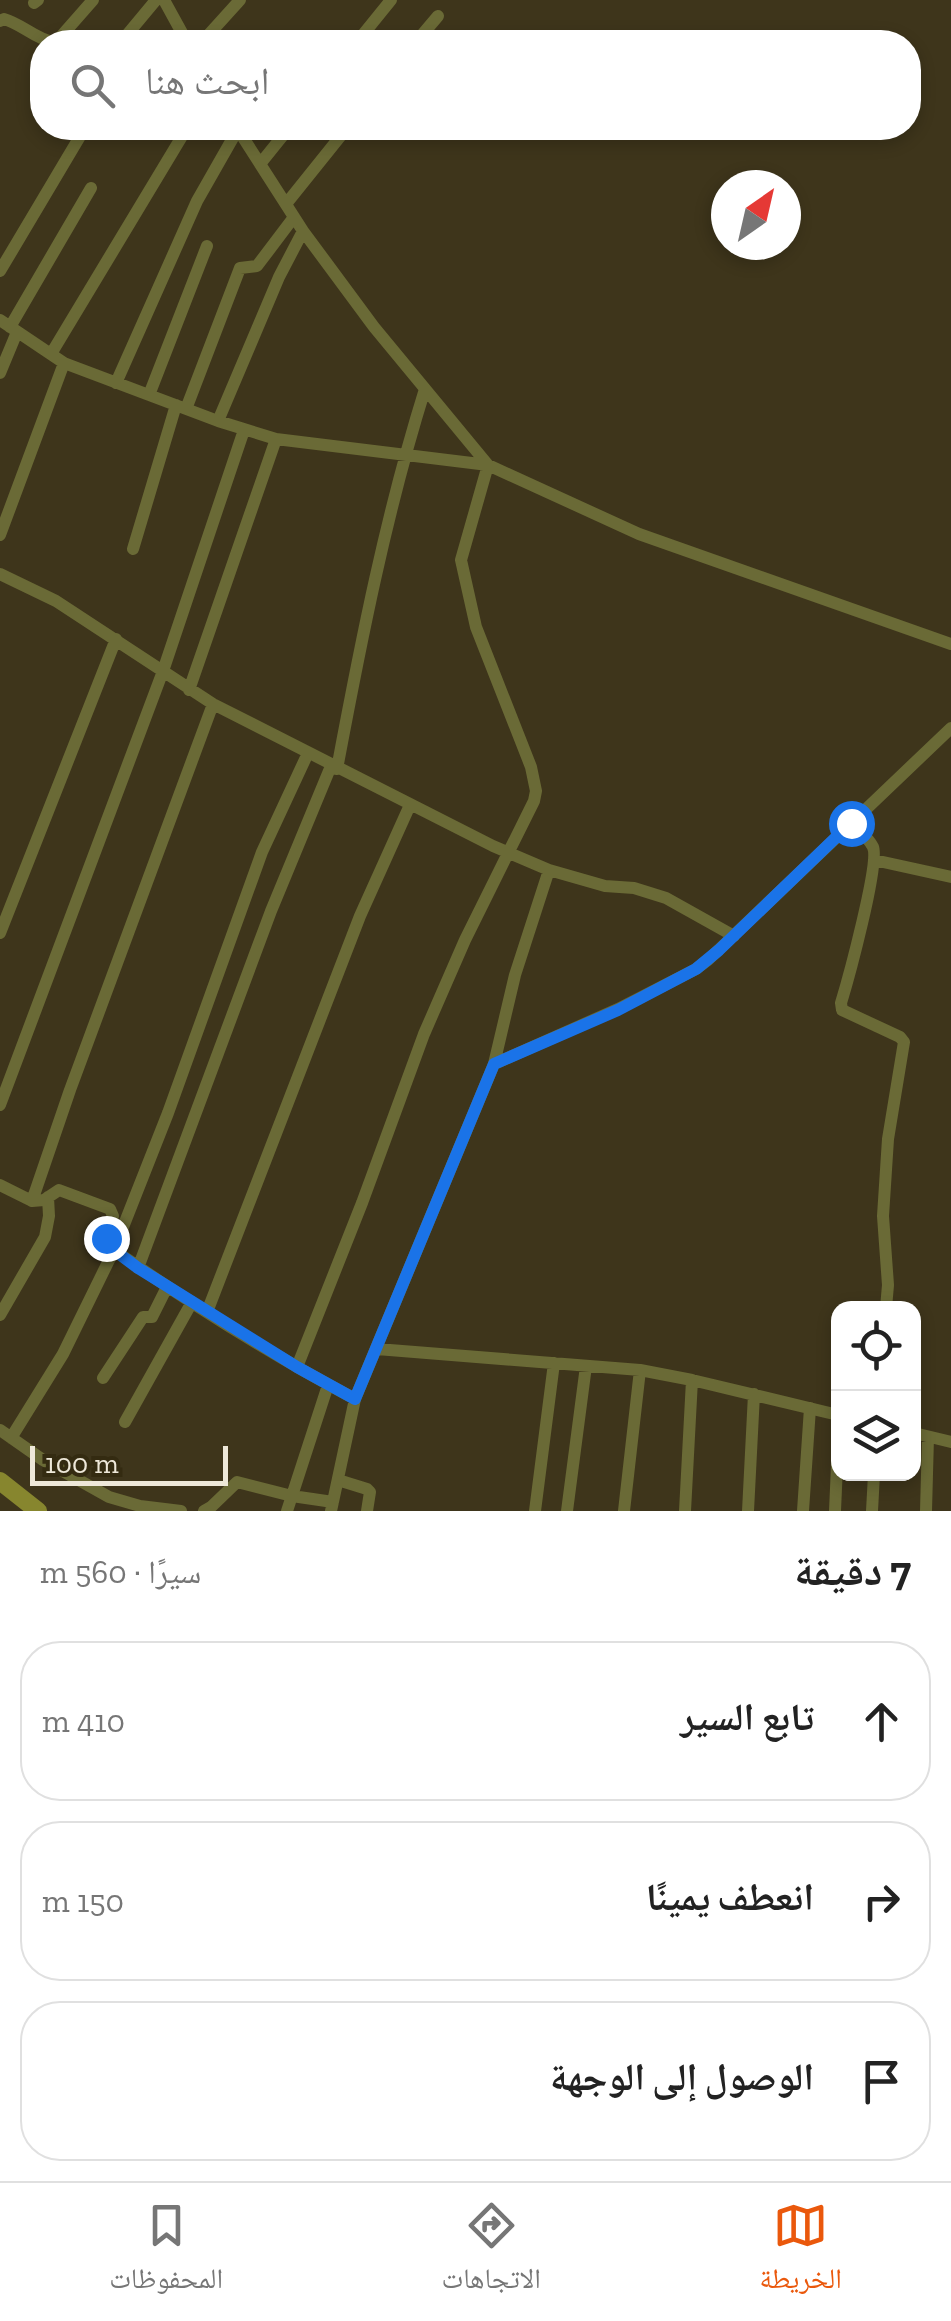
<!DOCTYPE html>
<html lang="ar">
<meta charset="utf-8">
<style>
:root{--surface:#fff;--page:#f2f2f2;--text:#222;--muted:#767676;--line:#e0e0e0;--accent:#ea580c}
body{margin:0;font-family:"Zilla Slab","Noto Naskh Arabic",serif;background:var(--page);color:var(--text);direction:rtl}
.controls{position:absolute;right:30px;bottom:30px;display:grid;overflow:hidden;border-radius:20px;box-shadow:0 5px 15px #0003}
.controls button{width:90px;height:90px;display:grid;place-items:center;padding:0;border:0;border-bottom:2px solid var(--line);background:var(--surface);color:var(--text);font:50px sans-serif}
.compass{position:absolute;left:711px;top:170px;width:90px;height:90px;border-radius:50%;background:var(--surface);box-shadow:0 5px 15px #0003;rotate:34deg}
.scale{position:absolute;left:30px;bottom:25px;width:198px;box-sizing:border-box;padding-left:10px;border:5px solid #eee8d9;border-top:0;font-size:28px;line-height:35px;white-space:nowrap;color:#eee8d9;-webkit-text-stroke:8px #342b11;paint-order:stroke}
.stop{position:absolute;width:30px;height:30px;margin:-22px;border:8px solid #1a73e8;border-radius:50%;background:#fff}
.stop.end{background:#1a73e8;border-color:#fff;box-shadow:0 2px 10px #0008}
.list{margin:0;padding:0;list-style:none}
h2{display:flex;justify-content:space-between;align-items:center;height:130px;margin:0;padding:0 40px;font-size:42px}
h2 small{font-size:32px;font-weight:400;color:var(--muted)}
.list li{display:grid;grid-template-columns:65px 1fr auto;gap:30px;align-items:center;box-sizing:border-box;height:160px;margin:0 20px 20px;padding:0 20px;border:2px solid var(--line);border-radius:40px}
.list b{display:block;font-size:38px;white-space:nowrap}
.list em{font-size:32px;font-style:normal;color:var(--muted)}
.icon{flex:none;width:55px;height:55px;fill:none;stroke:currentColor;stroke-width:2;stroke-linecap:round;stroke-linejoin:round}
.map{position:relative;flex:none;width:951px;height:1511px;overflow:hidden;direction:ltr}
.search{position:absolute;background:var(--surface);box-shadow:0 5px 15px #0003;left:30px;right:30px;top:30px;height:110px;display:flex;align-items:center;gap:25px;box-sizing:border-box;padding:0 35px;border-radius:40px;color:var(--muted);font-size:38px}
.sheet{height:670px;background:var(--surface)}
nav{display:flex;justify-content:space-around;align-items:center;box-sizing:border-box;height:140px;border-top:2px solid var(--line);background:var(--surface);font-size:28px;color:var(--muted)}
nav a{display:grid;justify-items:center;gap:5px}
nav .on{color:var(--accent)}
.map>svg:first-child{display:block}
</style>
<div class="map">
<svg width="951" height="1511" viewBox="0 0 951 1511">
<rect width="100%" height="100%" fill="#3e351b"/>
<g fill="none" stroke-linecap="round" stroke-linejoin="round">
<path stroke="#6a6a36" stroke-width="12" d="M164,0L187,42
M34,3L38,0
M0,21L4,19C22,24 35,39 53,42
M53,42L57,41L93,0
M121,42L156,0
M202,42L240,0
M357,42L391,0
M416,42L438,16
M103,128L107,129L110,128
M237,128L303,231L374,327L488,465L461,560L476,627L531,767L536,791L534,801L465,940L424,1034L362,1203L297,1367
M260,164L289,128
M286,204L347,128
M0,271L85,128
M0,320L64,363L218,421L276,439L488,465L639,534L951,644
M10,327L91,188
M51,354L187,128
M0,373L17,332
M116,383L197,201L238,129
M149,395L207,246
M186,409L240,268L257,266L294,217
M218,421L279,277L303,231
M0,535L64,363
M133,549L176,405
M0,574L56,601L213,704L493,846L549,870L605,886L634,888L666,898L734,936
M189,690L276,439
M337,769C361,641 386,514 425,389
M851,823C858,830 869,838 873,847C880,863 848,980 841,1003L842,1010L900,1037L904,1042L888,1139L883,1216L888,1285L886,1308
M874,860L951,877
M0,933L116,639
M494,1064L515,975L549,870
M0,1105L163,671L244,430
M0,1185L32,1201L44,1200L59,1190L110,1209L113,1216L106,1240L114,1250C191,1304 272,1355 355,1399
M32,1201L70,1090L213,704
M138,1268L271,911L331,766
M207,1312L360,916L410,805
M0,1315L45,1237L49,1216L48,1197
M377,1349L640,1370L692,1380L838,1415
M103,1378L143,1317H152L167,1287
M125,1422L192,1302
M0,1430L43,1460L109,1497L140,1506L181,1511
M914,1433L951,1442
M11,1438L63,1354L114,1250L168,1113L262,852L308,753
M338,1480L367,1489L370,1492L367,1511
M204,1511L211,1507L237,1482L292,1496L333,1502
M287,1511L328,1385
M331,1511L355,1399L494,1064L618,1009L696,969L708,960L951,728
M535,1511L554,1363
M567,1511L586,1366
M624,1511L640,1370
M685,1511L692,1380
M748,1511L754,1394
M803,1511L810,1408
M835,1511L838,1443
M872,1511L874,1474
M926,1511L928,1437"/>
<path stroke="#87862e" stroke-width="18" d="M0,1481L38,1511"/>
</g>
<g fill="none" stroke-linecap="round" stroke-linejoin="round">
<path stroke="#1a73e8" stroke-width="12" d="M106,1238L114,1250L138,1268L297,1367L355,1399L494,1064L618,1010L696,969L719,950L851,823"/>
</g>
</svg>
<div class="controls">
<button><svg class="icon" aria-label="locate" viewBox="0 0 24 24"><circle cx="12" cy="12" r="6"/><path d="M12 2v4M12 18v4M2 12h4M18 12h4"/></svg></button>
<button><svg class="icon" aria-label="layers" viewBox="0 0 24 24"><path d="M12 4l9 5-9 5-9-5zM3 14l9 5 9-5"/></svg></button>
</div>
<svg class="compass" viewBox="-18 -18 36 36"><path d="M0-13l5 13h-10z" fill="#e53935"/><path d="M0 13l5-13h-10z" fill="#767676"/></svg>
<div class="scale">100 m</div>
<div class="stop" style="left:851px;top:823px"></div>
<div class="stop end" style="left:106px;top:1238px"></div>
<div class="search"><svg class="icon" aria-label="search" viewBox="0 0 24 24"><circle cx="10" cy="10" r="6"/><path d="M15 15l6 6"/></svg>ابحث هنا</div>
</div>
<section class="sheet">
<h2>7 دقيقة<small>سيرًا · 560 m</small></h2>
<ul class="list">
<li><svg class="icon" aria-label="ahead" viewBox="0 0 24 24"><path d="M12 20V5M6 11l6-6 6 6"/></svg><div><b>تابع السير</b></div><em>410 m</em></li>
<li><svg class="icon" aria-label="right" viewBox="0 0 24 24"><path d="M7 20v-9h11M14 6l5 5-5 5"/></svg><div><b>انعطف يمينًا</b></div><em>150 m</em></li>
<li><svg class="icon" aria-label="arrive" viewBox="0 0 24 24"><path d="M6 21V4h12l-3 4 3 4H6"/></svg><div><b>الوصول إلى الوجهة</b></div></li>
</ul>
</section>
<nav>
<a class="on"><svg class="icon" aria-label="map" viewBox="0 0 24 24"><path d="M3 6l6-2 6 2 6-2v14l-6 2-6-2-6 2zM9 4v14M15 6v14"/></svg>الخريطة</a>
<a><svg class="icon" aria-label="directions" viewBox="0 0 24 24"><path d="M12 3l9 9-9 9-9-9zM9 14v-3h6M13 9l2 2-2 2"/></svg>الاتجاهات</a>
<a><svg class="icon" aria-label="saved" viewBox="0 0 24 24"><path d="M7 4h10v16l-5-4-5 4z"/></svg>المحفوظات</a>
</nav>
